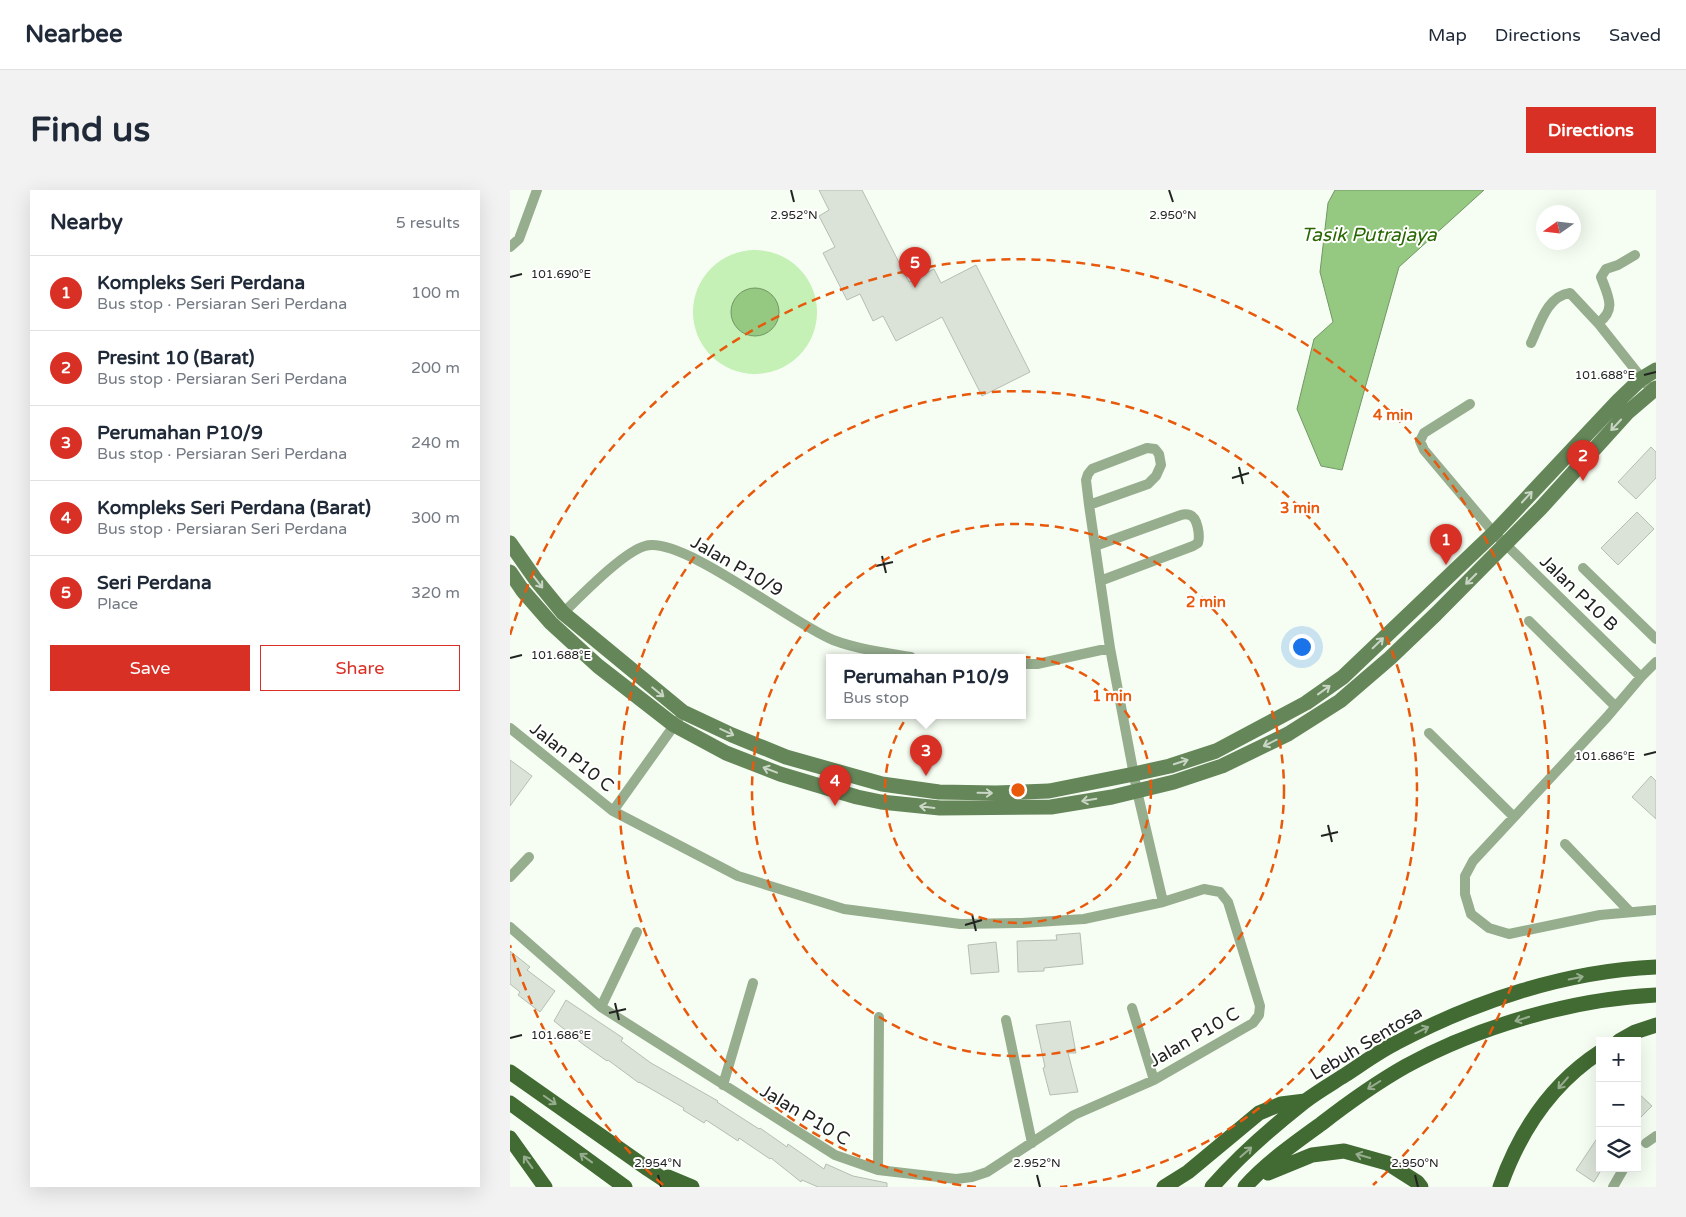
<!DOCTYPE html>
<meta charset="utf-8">
<style>
:root{--surface:#fff;--page:#f2f2f3;--text:#1f2937;--muted:#747a83;--line:#e0e1e3;--accent:#d93025}
body{margin:0;font-family:"Varela Round",sans-serif;background:var(--page);color:var(--text)}
.controls{position:absolute;right:15px;bottom:15px;display:grid;overflow:hidden;border-radius:0px;box-shadow:0 5px 20px #0002}
.controls button{width:45px;height:45px;display:grid;place-items:center;padding:0;border:0;border-bottom:1px solid var(--line);background:var(--surface);color:var(--text);font:25px sans-serif}
.compass{position:absolute;left:1026px;top:15px;width:45px;height:45px;border-radius:50%;background:var(--surface);box-shadow:0 5px 20px #0002;rotate:256deg}
.you{position:absolute;left:791px;top:456px;width:18px;height:18px;margin:-12px;border:4px solid #fff;border-radius:50%;background:#1a73e8;box-shadow:0 0 0 8px #1a73e833}
.badge{display:grid;place-items:center;width:32px;height:32px;border-radius:50%;background:var(--accent);color:#fff;font-size:16px;font-weight:700}
.pin{position:absolute;translate:-50% -41px;filter:drop-shadow(0 1px 2px #0008)}
.pin::after{content:'';position:absolute;top:26px;width:18px;height:15px;background:inherit;clip-path:polygon(0 0,100% 0,50% 100%)}
.popup{position:absolute;left:316px;top:464px;width:200px;height:65px;box-sizing:border-box;display:grid;place-content:center;border-radius:0px;background:var(--surface);filter:drop-shadow(0 1px 4px #0005);font-size:16px;white-space:nowrap;color:var(--muted)}
.popup b{font-size:19px;color:var(--text)}
.popup::after{content:'';position:absolute;left:50%;top:100%;margin-left:-10px;border:10px solid transparent;border-top-color:var(--surface)}
.list{margin:0;padding:0;list-style:none}
h2{display:flex;justify-content:space-between;align-items:center;height:65px;margin:0;padding:0 20px;font-size:21px}
h2 small{font-size:16px;font-weight:400;color:var(--muted)}
.list li{display:grid;grid-template-columns:32px 1fr auto;gap:15px;align-items:center;box-sizing:border-box;height:75px;padding:0 20px;border-top:1px solid var(--line)}
.list b{display:block;font-size:19px;white-space:nowrap}
.list p{margin:0;font-size:16px;white-space:nowrap;color:var(--muted)}
.list em{font-size:16px;font-style:normal;color:var(--muted)}
.actions{display:flex;gap:10px;padding:15px 20px}
.actions a{flex:1;padding:11px 0;border:1px solid var(--accent);border-radius:0px;text-align:center;font-size:18px;color:var(--accent)}
.actions .main{background:var(--accent);color:#fff}
.icon{flex:none;width:28px;height:28px;fill:none;stroke:currentColor;stroke-width:2;stroke-linecap:round;stroke-linejoin:round}
.map{position:relative;flex:none;width:1146px;height:997px;overflow:hidden;border-radius:0px}
header{display:flex;align-items:center;gap:30px;box-sizing:border-box;height:70px;padding:0 25px;background:var(--surface);border-bottom:1px solid var(--line)}
header strong{font-size:24px}
nav{display:flex;gap:28px;margin-inline-start:auto;font-size:18px}
.intro{display:flex;align-items:center;justify-content:space-between;box-sizing:border-box;height:120px;padding:0 30px}
h1{margin:0;font-size:35px}
.button{padding:12px 22px;border-radius:0px;background:var(--accent);color:#fff;font-size:18px;font-weight:700}
main{display:flex;gap:30px;padding:0 30px}
aside{flex:1;background:var(--surface);border-radius:0px;box-shadow:0 5px 20px #0002}
.map>svg:first-child{display:block}
</style>
<header>
<strong>Nearbee</strong>
<nav><a>Map</a><a>Directions</a><a>Saved</a></nav>
</header>
<div class="intro"><h1>Find us</h1><a class="button">Directions</a></div>
<main>
<aside>
<h2>Nearby<small>5 results</small></h2>
<ul class="list">
<li><span class="badge">1</span><div><b>Kompleks Seri Perdana</b><p>Bus stop · Persiaran Seri Perdana</p></div><em>100 m</em></li>
<li><span class="badge">2</span><div><b>Presint 10 (Barat)</b><p>Bus stop · Persiaran Seri Perdana</p></div><em>200 m</em></li>
<li><span class="badge">3</span><div><b>Perumahan P10/9</b><p>Bus stop · Persiaran Seri Perdana</p></div><em>240 m</em></li>
<li><span class="badge">4</span><div><b>Kompleks Seri Perdana (Barat)</b><p>Bus stop · Persiaran Seri Perdana</p></div><em>300 m</em></li>
<li><span class="badge">5</span><div><b>Seri Perdana</b><p>Place</p></div><em>320 m</em></li>
</ul>
<div class="actions"><a class="main">Save</a><a>Share</a></div>
</aside>
<div class="map">
<svg width="1146" height="997" viewBox="0 0 1146 997">
<rect width="100%" height="100%" fill="#f6fef3"/>
<path fill="#c5f0b6" d="M183 122a62 62 0 1 1 124 0a62 62 0 1 1-124 0Z"/>
<path fill="#95c982" stroke="#729765" d="M825,0H974L889,77L832,280L811,276L787,219L804,149L823,132L810,82L818,13Z
M221 122a24 24 0 1 1 48 0a24 24 0 1 1-48 0Z"/>
<path fill="#dbe3d8" stroke="#b6beb4" d="M309,0H352L399,92L424,79L431,93L466,75L520,182L472,206L432,127L386,151L373,126L363,131L350,104L337,110L313,63L325,57L309,26L319,20Z
M1141,257L1146,262V288L1126,309L1108,292Z
M1127,322L1144,339L1108,375L1091,358Z
M0,570L22,586L0,616Z
M1141,586L1146,591V629L1122,607Z
M570,743L573,774L534,778V781L508,782L507,751L547,750L546,745Z
M486,752L489,782L461,784L458,755Z
M0,761L20,777L17,780L45,801L30,822L8,805L10,802L0,794Z
M56,810L113,848L111,851L141,873L208,911L207,912L249,939L250,938L277,957L278,954L314,979L316,974L343,986L377,993V997H308L292,990L291,992L261,968L260,969L229,948L228,951L196,930L194,933L173,920L174,918L129,892V893L98,870L97,871L74,855L44,831Z
M560,831L566,863H558L568,902L540,905L533,878L535,877L526,835Z
M1127,902L1142,916L1127,931Z
M1090,944V982L1084,992L1066,980Z"/>
<g fill="none" stroke-linecap="round" stroke-linejoin="round">
<path stroke="#96ad8e" stroke-width="10" d="M0,57L9,49L27,0
M1088,133C1107,120 1098,106 1091,87L1096,79L1108,75L1125,65
M1021,153C1030,134 1037,106 1060,103L1088,133L1142,201
M960,214L914,243L910,251L914,260L984,343L1131,487
M579,315L638,294L646,286L651,275L649,264L645,259L637,258L582,279L578,284L576,290L579,315L600,458L627,601L653,712
M585,356L671,325C674,324 677,324 680,325C688,328 690,346 688,353L683,356L590,391
M1073,378L1146,449
M53,423C71,406 113,362 135,356C172,345 282,434 323,450C347,459 375,463 401,467
M1019,431L1105,516
M1146,472L1131,487L1097,527L963,671L955,686V704L961,724L979,738L999,744L1090,725L1146,720
M512,474H527L600,458
M0,538L103,621L228,686L334,719L450,734L512,733L574,729L653,712L694,699L710,702L718,712L750,816L749,825L743,833L644,890L564,925L477,982L462,987L446,989L368,980L325,965L91,817L0,737
M919,543L1003,626
M103,621L168,530
M1055,654L1120,722
M0,687L19,667
M91,817L127,742
M622,818L644,890
M496,830L522,953
M213,895L243,793
M1136,953L1146,946
M368,980L369,827
M1103,997L1114,978"/>
<path stroke="#658659" stroke-width="15" d="M0,353L26,390L53,423L173,522L222,545L276,567L372,594L429,602L486,603L539,601L624,584L660,576L706,561L796,513L833,487L984,343L1108,211L1131,189L1146,180
M0,382L13,401L41,433L88,476L164,535L216,563L270,584L347,607L371,612L430,618L541,617L602,607L664,592L712,576L778,544L830,511L880,468L926,424L1031,318L1118,222L1146,198"/>
<path stroke="#426a33" stroke-width="15" d="M1109,851L1125,842L1146,835
M0,882L138,979L165,997
M0,913L115,997
M0,948L35,997
M758,983L802,965L834,961L877,973L907,992L911,997
M158,987L182,997
M654,997L678,982L749,923L771,914L795,911
M702,997C729,966 761,938 794,912C807,902 821,894 835,885C852,874 868,862 886,853C965,811 1056,781 1146,777
M735,997C755,974 786,952 811,934C838,913 866,893 896,876C969,836 1063,809 1146,805
M990,997C1009,943 1041,894 1090,862"/>
</g>
<defs><path id="oneway-shaft" d="M-6 0H5M1.5-3L5.5 0L1.5 3" fill="none" stroke-width="1.6" stroke-linecap="round" stroke-linejoin="round" transform="scale(1.25)"/></defs>
<g stroke="#c9d5c5">
<use href="#oneway-shaft" transform="translate(1106 235) rotate(133)"/>
<use href="#oneway-shaft" transform="translate(1017 307) rotate(-47)"/>
<use href="#oneway-shaft" transform="translate(961 389) rotate(135)"/>
<use href="#oneway-shaft" transform="translate(28 392) rotate(52)"/>
<use href="#oneway-shaft" transform="translate(868 453) rotate(-44)"/>
<use href="#oneway-shaft" transform="translate(814 500) rotate(-36)"/>
<use href="#oneway-shaft" transform="translate(148 502) rotate(39)"/>
<use href="#oneway-shaft" transform="translate(217 542) rotate(25)"/>
<use href="#oneway-shaft" transform="translate(760 553) rotate(154)"/>
<use href="#oneway-shaft" transform="translate(671 572) rotate(-18)"/>
<use href="#oneway-shaft" transform="translate(260 580) rotate(-159)"/>
<use href="#oneway-shaft" transform="translate(475 603) rotate(1)"/>
<use href="#oneway-shaft" transform="translate(579 610) rotate(170)"/>
<use href="#oneway-shaft" transform="translate(417 617) rotate(-173)"/>
</g>
<g stroke="#97ad8f">
<use href="#oneway-shaft" transform="translate(1066 788) rotate(-12)"/>
<use href="#oneway-shaft" transform="translate(1012 829) rotate(162)"/>
<use href="#oneway-shaft" transform="translate(912 840) rotate(-26)"/>
<use href="#oneway-shaft" transform="translate(1053 893) rotate(131)"/>
<use href="#oneway-shaft" transform="translate(864 895) rotate(148)"/>
<use href="#oneway-shaft" transform="translate(40 910) rotate(35)"/>
<use href="#oneway-shaft" transform="translate(736 962) rotate(-41)"/>
<use href="#oneway-shaft" transform="translate(853 966) rotate(-164)"/>
<use href="#oneway-shaft" transform="translate(76 968) rotate(-144)"/>
<use href="#oneway-shaft" transform="translate(18 972) rotate(-126)"/>
</g>
<path fill="none" stroke="#212320" stroke-width="2" d="M281,0L284,12M659,0L663,12M0,87L12,84M1134,185L1146,182M729,277L733,294M722,288L739,283M372,366L376,383M366,376L383,372M0,468L12,465M1134,565L1146,562M818,635L822,652M811,646L828,642M462,724L466,741M455,735L472,730M105,813L109,830M99,823L116,819M0,848L12,845M148,985L151,997M527,985L530,997M905,985L908,997"/>
<g fill="none" stroke="#e8590c" stroke-width="2.5" stroke-dasharray="9 6">
<circle cx="508" cy="600" r="133"/>
<circle cx="508" cy="600" r="266"/>
<path d="M466 997A399 399 0 1 1 550 997"/>
<path d="M153 995A531 531 0 0 1 0 755M0 445A531 531 0 1 1 863 995"/>
</g>
<g text-anchor="middle" stroke-width="4" stroke-linejoin="round" paint-order="stroke">
<g font-size="18" fill="#212320" stroke="#fff">
<text transform="translate(227 376) rotate(30)" y="6">Jalan P10/9</text>
<text transform="translate(1069 403) rotate(44)" y="6">Jalan P10 B</text>
<text transform="translate(62 567) rotate(38)" y="6">Jalan P10 C</text>
<text transform="translate(684 847) rotate(-30)" y="6">Jalan P10 C</text>
<text transform="translate(856 853) rotate(-31)" y="6">Lebuh Sentosa</text>
<text transform="translate(295 925) rotate(31)" y="6">Jalan P10 C</text>
</g>
<g font-size="19" font-style="italic" fill="#276700" stroke="#fff">
<text x="859" y="51">Tasik Putrajaya</text>
</g>
</g>
<g font-size="12" text-anchor="middle" fill="#212320" stroke="#fff" stroke-width="4" stroke-linejoin="round" paint-order="stroke">
<text x="284" y="29">2.952°N</text>
<text x="663" y="29">2.950°N</text>
<text x="51" y="88">101.690°E</text>
<text x="1095" y="189">101.688°E</text>
<text x="51" y="469">101.688°E</text>
<text x="1095" y="570">101.686°E</text>
<text x="51" y="849">101.686°E</text>
<text x="148" y="977">2.954°N</text>
<text x="527" y="977">2.952°N</text>
<text x="905" y="977">2.950°N</text>
</g>
<circle cx="508" cy="600" r="8" fill="#e8590c" stroke="#fff" stroke-width="2.5"/>
<g font-size="15" text-anchor="middle" font-weight="bold" fill="#e8590c" stroke="#fff" stroke-width="4" stroke-linejoin="round" paint-order="stroke">
<text x="883" y="230">4 min</text>
<text x="790" y="323">3 min</text>
<text x="696" y="417">2 min</text>
<text x="602" y="511">1 min</text>
</g>
</svg>
<div class="controls">
<button>+</button>
<button>−</button>
<button><svg class="icon" aria-label="layers" viewBox="0 0 24 24"><path d="M12 4l9 5-9 5-9-5zM3 14l9 5 9-5"/></svg></button>
</div>
<svg class="compass" viewBox="-18 -18 36 36"><path d="M0-13l5 13h-10z" fill="#e53935"/><path d="M0 13l5-13h-10z" fill="#747a83"/></svg>
<div class="you"></div>
<div class="pin badge" style="left:936px;top:375px">1</div>
<div class="pin badge" style="left:1073px;top:291px">2</div>
<div class="pin badge" style="left:416px;top:586px">3</div>
<div class="popup"><b>Perumahan P10/9</b>Bus stop</div>
<div class="pin badge" style="left:325px;top:616px">4</div>
<div class="pin badge" style="left:405px;top:98px">5</div>
</div>
</main>
